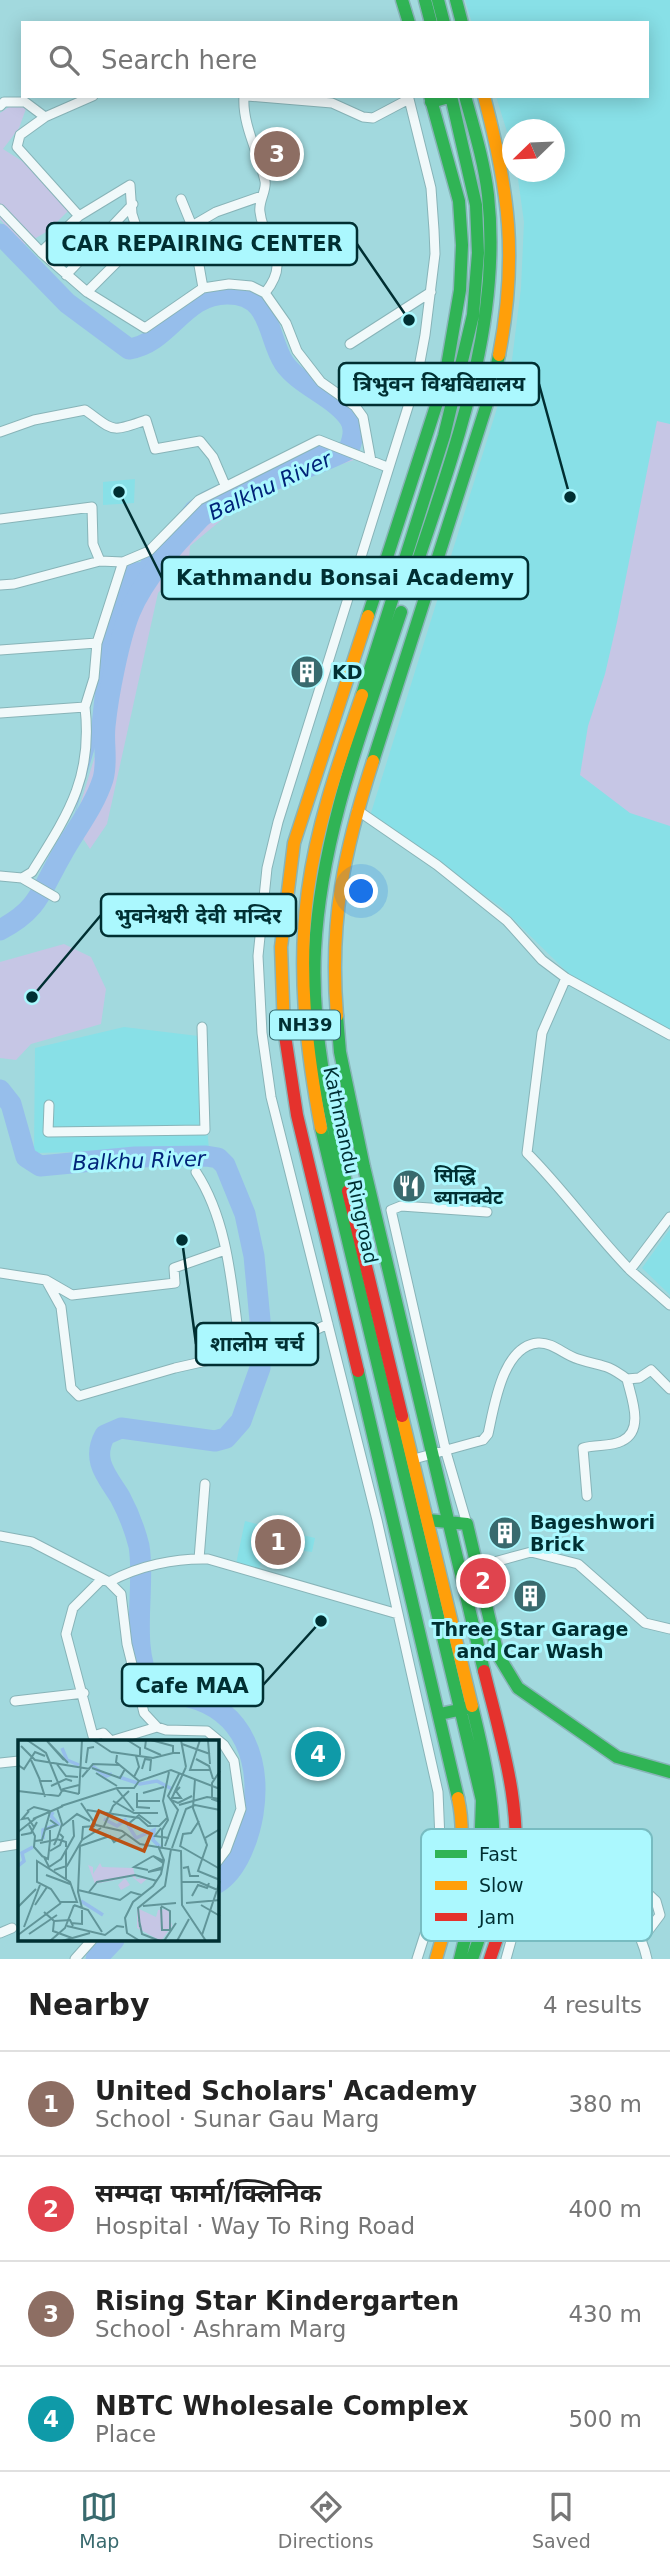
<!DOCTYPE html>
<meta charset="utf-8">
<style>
:root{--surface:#fff;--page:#f2f2f2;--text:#222;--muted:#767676;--line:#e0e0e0;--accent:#396a6e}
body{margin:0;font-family:"DejaVu Sans","Noto Sans Devanagari",sans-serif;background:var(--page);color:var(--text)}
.compass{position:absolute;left:502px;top:119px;width:63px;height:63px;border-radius:50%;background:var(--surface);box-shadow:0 4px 18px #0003;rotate:247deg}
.you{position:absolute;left:362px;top:892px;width:24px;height:24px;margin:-18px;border:5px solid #fff;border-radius:50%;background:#1a73e8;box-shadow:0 0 0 10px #1a73e833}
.badge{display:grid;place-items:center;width:46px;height:46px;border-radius:50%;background:var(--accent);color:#fff;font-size:23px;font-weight:700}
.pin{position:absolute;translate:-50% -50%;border:4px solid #fff;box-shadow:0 2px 7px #0006}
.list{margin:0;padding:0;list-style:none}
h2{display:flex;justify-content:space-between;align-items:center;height:91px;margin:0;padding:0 28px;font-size:30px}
h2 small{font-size:23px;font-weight:400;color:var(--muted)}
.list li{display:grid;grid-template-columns:46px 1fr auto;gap:21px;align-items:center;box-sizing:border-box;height:105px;padding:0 28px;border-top:2px solid var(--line)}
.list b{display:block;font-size:26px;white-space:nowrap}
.list p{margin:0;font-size:23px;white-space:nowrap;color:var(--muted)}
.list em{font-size:23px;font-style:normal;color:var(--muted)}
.icon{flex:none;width:38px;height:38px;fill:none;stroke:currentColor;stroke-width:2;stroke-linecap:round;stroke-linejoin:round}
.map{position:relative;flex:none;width:670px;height:1959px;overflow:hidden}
.search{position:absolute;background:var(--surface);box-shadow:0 4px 18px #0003;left:21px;right:21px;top:21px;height:77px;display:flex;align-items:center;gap:18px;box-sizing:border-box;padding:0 24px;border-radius:0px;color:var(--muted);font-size:26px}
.sheet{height:511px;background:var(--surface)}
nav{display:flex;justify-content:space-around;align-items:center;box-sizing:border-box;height:98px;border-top:2px solid var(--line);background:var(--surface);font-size:19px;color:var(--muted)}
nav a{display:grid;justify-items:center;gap:4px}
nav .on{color:var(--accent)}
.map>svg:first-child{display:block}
</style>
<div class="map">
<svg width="670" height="1959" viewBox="0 0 670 1959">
<rect width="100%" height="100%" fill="#a2d9de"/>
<path fill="#88e0e7" d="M465,0H670V1030L572,977L501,907L370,816L512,360L521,288L524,222L517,172H554V130H512V148L496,96H647V23H472Z
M286,137L293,163L267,171L262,145Z
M135,479L134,503L103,505V482Z
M124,1027L198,1036L209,1149L34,1153L35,1048Z
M670,1229V1295L642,1268Z
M245,1521L315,1538L312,1552L265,1546L259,1570L236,1564Z"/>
<path fill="#c6c6e5" d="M12,105L27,106L19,128L3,149L36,170L71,208L48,231L22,246L0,219V113Z
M657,421L670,424V826L630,813L580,775L588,726L605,674L617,622Z
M337,451L354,460L312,474L231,512L190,546L189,559L158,593L107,824L90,849L74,825L97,749L131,605L155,561L203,508L299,464Z
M64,944L91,957L106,989L101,1024L31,1044L16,1060L0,1058V962Z"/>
<path fill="#96beeb" d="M318,438L336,447L298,460L202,504L154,557L129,602L96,744L73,821C79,796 86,772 89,747C97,685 98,620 128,563L140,562L187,503L202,492Z"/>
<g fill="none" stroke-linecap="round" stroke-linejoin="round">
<path stroke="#96beeb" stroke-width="21" d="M0,234L67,303L129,349C170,343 183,293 228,294C272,294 267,337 284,363C299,385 335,397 349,418C356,427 353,439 349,449C309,471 229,490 200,518C175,544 144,578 130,612C119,639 108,696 105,726C103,744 108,761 103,779C94,807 76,829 62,854C41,890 40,909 0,930
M0,1090L11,1104L26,1157L40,1166L135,1157L206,1156L218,1158L225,1165L245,1214L254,1256L260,1320V1368L241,1421L226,1438L215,1441L121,1428L105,1435C91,1460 107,1476 120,1497C128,1512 135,1530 139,1546C146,1585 129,1649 151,1683C158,1694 177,1694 189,1697C245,1711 261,1763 253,1814C249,1837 238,1870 217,1883
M96,1959L114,1940"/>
<defs>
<path id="street" d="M244,96C242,125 259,154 265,181C267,190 258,202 260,212C264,247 293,258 265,293
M247,96L332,103L363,117L373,118L409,99L431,188L434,230L435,254L425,335L417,378L278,822L267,868L258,956L262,1033L271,1097L377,1520L438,1792L441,1864L432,1912L417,1959
M0,106L4,102H25L45,117L93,96
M45,117L20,135L17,147L79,216L41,252L87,292L148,231L192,226L181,199
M0,209L41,252
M79,216L130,185L132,214L141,242
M66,275L133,204
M203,288L192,226L216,212L262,196
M87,292L145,328L203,288L229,284L251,286L265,293L286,323L297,351L321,382L355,406L363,417L371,461
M350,344L431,292
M0,432L34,420L85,410C115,431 109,433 146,420L155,449L200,441L213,457L225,485
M0,519L92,507L93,544L100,561
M0,585L14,584L100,561L123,562L149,551L199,500L319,440L387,467
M0,650L97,643L123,562
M0,713L85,707L94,678L97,643
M357,810L437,865L507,921L542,960L566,978L670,1035
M0,876L22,878L55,897
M22,878L32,872C68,814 93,778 85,707
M566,978L542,1033L527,1153C564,1190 593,1232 630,1270
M49,1105L48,1132L205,1130L202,1027
M196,1172C230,1224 232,1293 241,1354
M670,1217L630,1270L670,1305
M0,1273L46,1280L72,1295L175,1283L174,1268L225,1250
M46,1280L61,1307L71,1388L79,1396L175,1368L246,1352L273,1350L328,1324
M414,1459L483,1440L488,1434C494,1408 502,1346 538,1343C553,1342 564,1355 578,1359C602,1367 604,1362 627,1379L639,1378L651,1370L670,1389
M587,1496L583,1448C596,1444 611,1447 622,1441C645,1430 631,1397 627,1379
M467,1524L446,1452L391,1210L401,1206L487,1212
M0,1536L32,1542L109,1582C138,1566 175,1558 208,1559L398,1614
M199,1559L205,1484
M476,1567L531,1552L578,1564L645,1623L670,1629
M102,1579L73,1608L66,1634L93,1736L103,1733L112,1742
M109,1582L121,1594L127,1644L144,1713L157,1727L166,1730L207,1731L224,1745L234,1761L241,1809L226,1850L217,1862
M15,1701L84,1693
M111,1741L157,1727
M0,1763L19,1761
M0,1847L19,1844
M602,1851L656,1901L660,1915L642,1939
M513,1884C527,1883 538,1885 551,1887C568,1889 591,1888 605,1897C627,1910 642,1935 647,1959
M0,1933L12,1928
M75,1959L92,1940
M506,1959L527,1883"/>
<path id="fast" d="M402,0L409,23
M425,0L431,23
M438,0L444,23
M456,0L462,23
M431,102L452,96
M408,591C449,464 503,331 488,195C484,161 474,129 465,96
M368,616L445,378L460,290L462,245L459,201L430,96
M362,695L444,436L473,315L478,253L476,205L451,96
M373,761L492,388L499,355
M337,1016L340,1052L364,1167L484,1671
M321,1128L482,1800L479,1881L460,1959
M348,1191C329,1113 311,1030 315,950C321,833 365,722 401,612
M358,1371L458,1798
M428,1520L467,1524L498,1655L518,1688L617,1757L670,1772
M440,1714L472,1707
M472,1959C506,1867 495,1799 472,1706"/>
<path id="slow" d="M484,96C509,191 518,257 499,355
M337,1016C329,921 344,851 373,761
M284,1029L281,947L294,843L368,616
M321,1128C306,1049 297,969 308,890C317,823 340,759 362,695
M402,1416L472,1706
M436,1959C451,1907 470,1853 458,1798"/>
<path id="jam" d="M284,1029L297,1115L358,1371
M348,1191L402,1416
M484,1671C501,1740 524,1810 513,1882C509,1908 498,1934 490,1959"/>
</defs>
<use href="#street" stroke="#88b4b8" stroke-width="11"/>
<use href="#fast" stroke="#88b4b8" stroke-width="15"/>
<use href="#slow" stroke="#88b4b8" stroke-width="15"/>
<use href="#jam" stroke="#88b4b8" stroke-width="15"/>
<use href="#street" stroke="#f1f9fa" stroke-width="9"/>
<use href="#fast" stroke="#30b455" stroke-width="12"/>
<use href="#slow" stroke="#ff9f0a" stroke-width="12"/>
<use href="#jam" stroke="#e5322d" stroke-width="12"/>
</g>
<defs>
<symbol id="building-disc" viewBox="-11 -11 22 22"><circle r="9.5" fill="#396a6e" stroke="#abf8fe"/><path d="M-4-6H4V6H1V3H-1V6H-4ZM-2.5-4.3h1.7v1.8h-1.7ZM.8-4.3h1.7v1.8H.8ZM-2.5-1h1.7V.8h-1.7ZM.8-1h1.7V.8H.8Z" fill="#fff"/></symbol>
<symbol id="restaurant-disc" viewBox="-11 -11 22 22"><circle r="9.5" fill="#396a6e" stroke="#abf8fe"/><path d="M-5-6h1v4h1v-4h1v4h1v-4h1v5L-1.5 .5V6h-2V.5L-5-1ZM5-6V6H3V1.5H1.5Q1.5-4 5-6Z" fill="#fff"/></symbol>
</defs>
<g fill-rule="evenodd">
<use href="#building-disc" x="288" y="653" width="38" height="38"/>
<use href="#restaurant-disc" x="390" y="1167" width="38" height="38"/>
<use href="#building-disc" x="486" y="1514" width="38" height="38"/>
<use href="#building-disc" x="511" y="1577" width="38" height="38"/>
</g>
<g text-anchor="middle" stroke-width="6" stroke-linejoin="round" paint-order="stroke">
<rect fill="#abf8fe" stroke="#336b6f" stroke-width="2" x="270" y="1010.5" width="70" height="29" rx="5"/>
<g font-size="18" font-weight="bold" fill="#002f32">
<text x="305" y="1031">NH39</text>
</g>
<g font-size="19" font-weight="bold" fill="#002f32" stroke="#abf8fe" text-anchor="start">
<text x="332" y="679">KD</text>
<text x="434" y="1182">सिद्धि<tspan x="434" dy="22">ब्यानक्वेट</tspan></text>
<text x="530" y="1529">Bageshwori<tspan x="530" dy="22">Brick</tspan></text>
<text x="530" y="1636" text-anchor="middle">Three Star Garage<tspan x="530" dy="22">and Car Wash</tspan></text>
</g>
<g font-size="19" fill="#002f32" stroke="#abf8fe">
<text transform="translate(351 1165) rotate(78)" y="7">Kathmandu Ringroad</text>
</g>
<g font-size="21" font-style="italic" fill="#002379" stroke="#abf8fe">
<text transform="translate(270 486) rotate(-25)" y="7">Balkhu River</text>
<text transform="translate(139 1161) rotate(-2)" y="7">Balkhu River</text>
</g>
</g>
<g transform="translate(18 1740)">
<rect width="201" height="201" fill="#a2d9de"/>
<path d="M82,123L84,127L115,128L118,139L130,138L123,144L113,136L107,138L112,145L103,150L100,145L107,138L77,144L70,125L75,127V134ZM119,168L138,177L140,170L150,169L154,186L143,201L119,188Z" fill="#c6c6e5"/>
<path fill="none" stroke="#96beeb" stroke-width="3.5" d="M44,8L49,20L61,25M74,26L88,36L94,34M101,37L122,44L139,41L154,49M86,79L99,86L107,80L118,98L136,90L135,100L142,107M25,99V90L40,84L33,76L35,72M0,126L6,121L4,113L15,107M63,161L85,175"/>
<path fill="none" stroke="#619599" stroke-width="2" d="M9,0L28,13L43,50L61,54M75,0L93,12M109,0L122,8V15M128,0L127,8L143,15M133,0L155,6V13H162M163,0L168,27M182,0L172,30H192M190,1L192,24M164,4L192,14M3,6L17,20L72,29M93,12L135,18L155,13M99,15L98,22L121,41M178,19L191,26L195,39M13,20L22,40M46,20L29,1L50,23M38,23L48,36L60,37M68,23L70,8L76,7M0,25L6,29L17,12L27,16M168,27L153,60L160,63L174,56M74,28L102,38L107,29M124,29L127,19L133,20L132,31M202,31L194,43V59L202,62M78,33L99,46M64,37L75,24L102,25M116,37L121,27L118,16M177,39L175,68L189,105L180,131L202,140M33,46L48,39L54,41M99,49L116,71M0,51L41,56M119,53V67L132,68M125,53L146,47M61,54L64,0M41,56L45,49L61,45M27,57L22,41H34M153,58H163L158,51L162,47M95,61L116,73H140M120,61H142M63,63L78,85L104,91L122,104L163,111L164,165L188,201M161,65L189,57L202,59M43,66L99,48H116L121,41L153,30L202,49M39,68L44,84L39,99L32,101L30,119L26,117L31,127L43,119L56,96L55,80M69,70L121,78L130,86H141L150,77M9,71L16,67L32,71M11,71L4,79L10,78L16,87M15,79L45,66M11,85L17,96L16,107L25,117M109,85L121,75L133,84M44,86L59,74L72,81M86,86L95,66L111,51M143,88L137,96L151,98M26,90L39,85L32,80M0,92L18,78M3,95L13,93L19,82M64,100L65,87L77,86M17,101L24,100L32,72M22,103L32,101V90M188,103L187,98L202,89M36,105L39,99L48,102V107M147,106L160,70L150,56L161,34M162,106L202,129M144,107V90L150,80L145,61L151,32M162,107L165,94L173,93L181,81M154,108L168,69L177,65L202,70M32,111L42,105L45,97L42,94M19,121L52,142L59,162H42L33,149L19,142ZM145,123L135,116L146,121M165,128L170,127L172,136H181M144,129L130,132L145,127M36,130L49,126L64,100L83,88M130,130L116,127L135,116M28,135L52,144M48,139V110M164,142H181L202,151M60,150L102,160L113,152L123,155M71,152L79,142L117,135L139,141M174,156L180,145L189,148L191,143M168,163L202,160M17,165L29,147M56,165L70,170L84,192M183,165L202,176M125,166L158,163M143,166L152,171V190H144L143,167M0,167L18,149M64,168L60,152L62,106L92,96L96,102L108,94M26,172L36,181L35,191L54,198M121,180L124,194L142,201M36,181L52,180L55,186M53,183L64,184V170M49,186L87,195L99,186L106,187M6,187L22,145M122,187L120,168L147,146L153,109M11,194L39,175M0,195L43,163M184,195L202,141M32,201L47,188L56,165M44,201L72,193M122,201L109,193L107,178L115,162L135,146L143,134L146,120L140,106M146,201L158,183M159,201L171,179"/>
<path fill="#ba5114" fill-opacity="0.15" stroke="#ba5114" stroke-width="3.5" d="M81,71L133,94L126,111L73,89Z"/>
<rect width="201" height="201" fill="none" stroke="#002f32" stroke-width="3.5"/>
</g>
<rect x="421" y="1829" width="231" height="112" rx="10" fill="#abf8fe" stroke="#78bcc1" stroke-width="2"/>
<rect x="435" y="1850" width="32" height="8" fill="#30b455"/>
<rect x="435" y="1881" width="32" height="9" fill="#ff9f0a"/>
<rect x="435" y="1913" width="32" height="8" fill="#e5322d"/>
<g font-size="19" fill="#002f32">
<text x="479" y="1861">Fast</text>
<text x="479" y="1892">Slow</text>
<text x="479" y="1924">Jam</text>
</g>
<path fill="none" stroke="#002f32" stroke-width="2.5" d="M409 320L357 244M570 497L539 384M119 492L162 578M32 997L101 915M182 1240L196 1344M321 1621L263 1685"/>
<g fill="#002f32" stroke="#abf8fe" stroke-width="2.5">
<circle cx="409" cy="320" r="7"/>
<circle cx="570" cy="497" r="7"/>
<circle cx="119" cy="492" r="7"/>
<circle cx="32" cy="997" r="7"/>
<circle cx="182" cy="1240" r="7"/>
<circle cx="321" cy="1621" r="7"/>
</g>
<g fill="#abf8fe" stroke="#002f32" stroke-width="2.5">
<rect x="47" y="223" width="310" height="42" rx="7"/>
<rect x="339" y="363" width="200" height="42" rx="7"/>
<rect x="162" y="557" width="366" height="42" rx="7"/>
<rect x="101" y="894" width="195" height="42" rx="7"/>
<rect x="196" y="1323" width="122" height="42" rx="7"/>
<rect x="122" y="1664" width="141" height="42" rx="7"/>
</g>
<g font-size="21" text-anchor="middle" font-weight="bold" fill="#002f32">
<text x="202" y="251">CAR REPAIRING CENTER</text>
<text x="439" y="391">त्रिभुवन विश्वविद्यालय</text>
<text x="345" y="585">Kathmandu Bonsai Academy</text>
<text x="198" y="923">भुवनेश्वरी देवी मन्दिर</text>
<text x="257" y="1351">शालोम चर्च</text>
<text x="192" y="1693">Cafe MAA</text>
</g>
</svg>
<svg class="compass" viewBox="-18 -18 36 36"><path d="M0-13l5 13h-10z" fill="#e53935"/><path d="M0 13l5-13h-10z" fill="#767676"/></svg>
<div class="you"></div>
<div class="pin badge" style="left:278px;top:1542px;background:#8d6e63">1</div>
<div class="pin badge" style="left:483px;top:1581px;background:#e0444e">2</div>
<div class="pin badge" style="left:277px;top:154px;background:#8d6e63">3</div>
<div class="pin badge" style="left:318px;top:1754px;background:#0f9aa8">4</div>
<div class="search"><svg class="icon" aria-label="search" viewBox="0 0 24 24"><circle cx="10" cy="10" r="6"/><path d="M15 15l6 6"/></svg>Search here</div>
</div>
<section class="sheet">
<h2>Nearby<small>4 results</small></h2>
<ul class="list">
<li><span class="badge" style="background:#8d6e63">1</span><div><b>United Scholars' Academy</b><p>School · Sunar Gau Marg</p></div><em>380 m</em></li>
<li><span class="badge" style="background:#e0444e">2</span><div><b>सम्पदा फार्मा/क्लिनिक</b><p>Hospital · Way To Ring Road</p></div><em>400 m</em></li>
<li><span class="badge" style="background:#8d6e63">3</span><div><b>Rising Star Kindergarten</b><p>School · Ashram Marg</p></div><em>430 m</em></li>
<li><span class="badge" style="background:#0f9aa8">4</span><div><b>NBTC Wholesale Complex</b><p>Place</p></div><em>500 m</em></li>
</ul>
</section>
<nav>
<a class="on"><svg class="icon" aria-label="map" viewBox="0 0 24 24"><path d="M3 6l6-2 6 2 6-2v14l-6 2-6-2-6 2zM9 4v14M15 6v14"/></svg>Map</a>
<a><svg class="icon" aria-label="directions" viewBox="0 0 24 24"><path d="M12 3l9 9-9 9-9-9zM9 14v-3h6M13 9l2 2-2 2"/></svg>Directions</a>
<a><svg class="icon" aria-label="saved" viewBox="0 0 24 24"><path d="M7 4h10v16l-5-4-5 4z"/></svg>Saved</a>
</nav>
